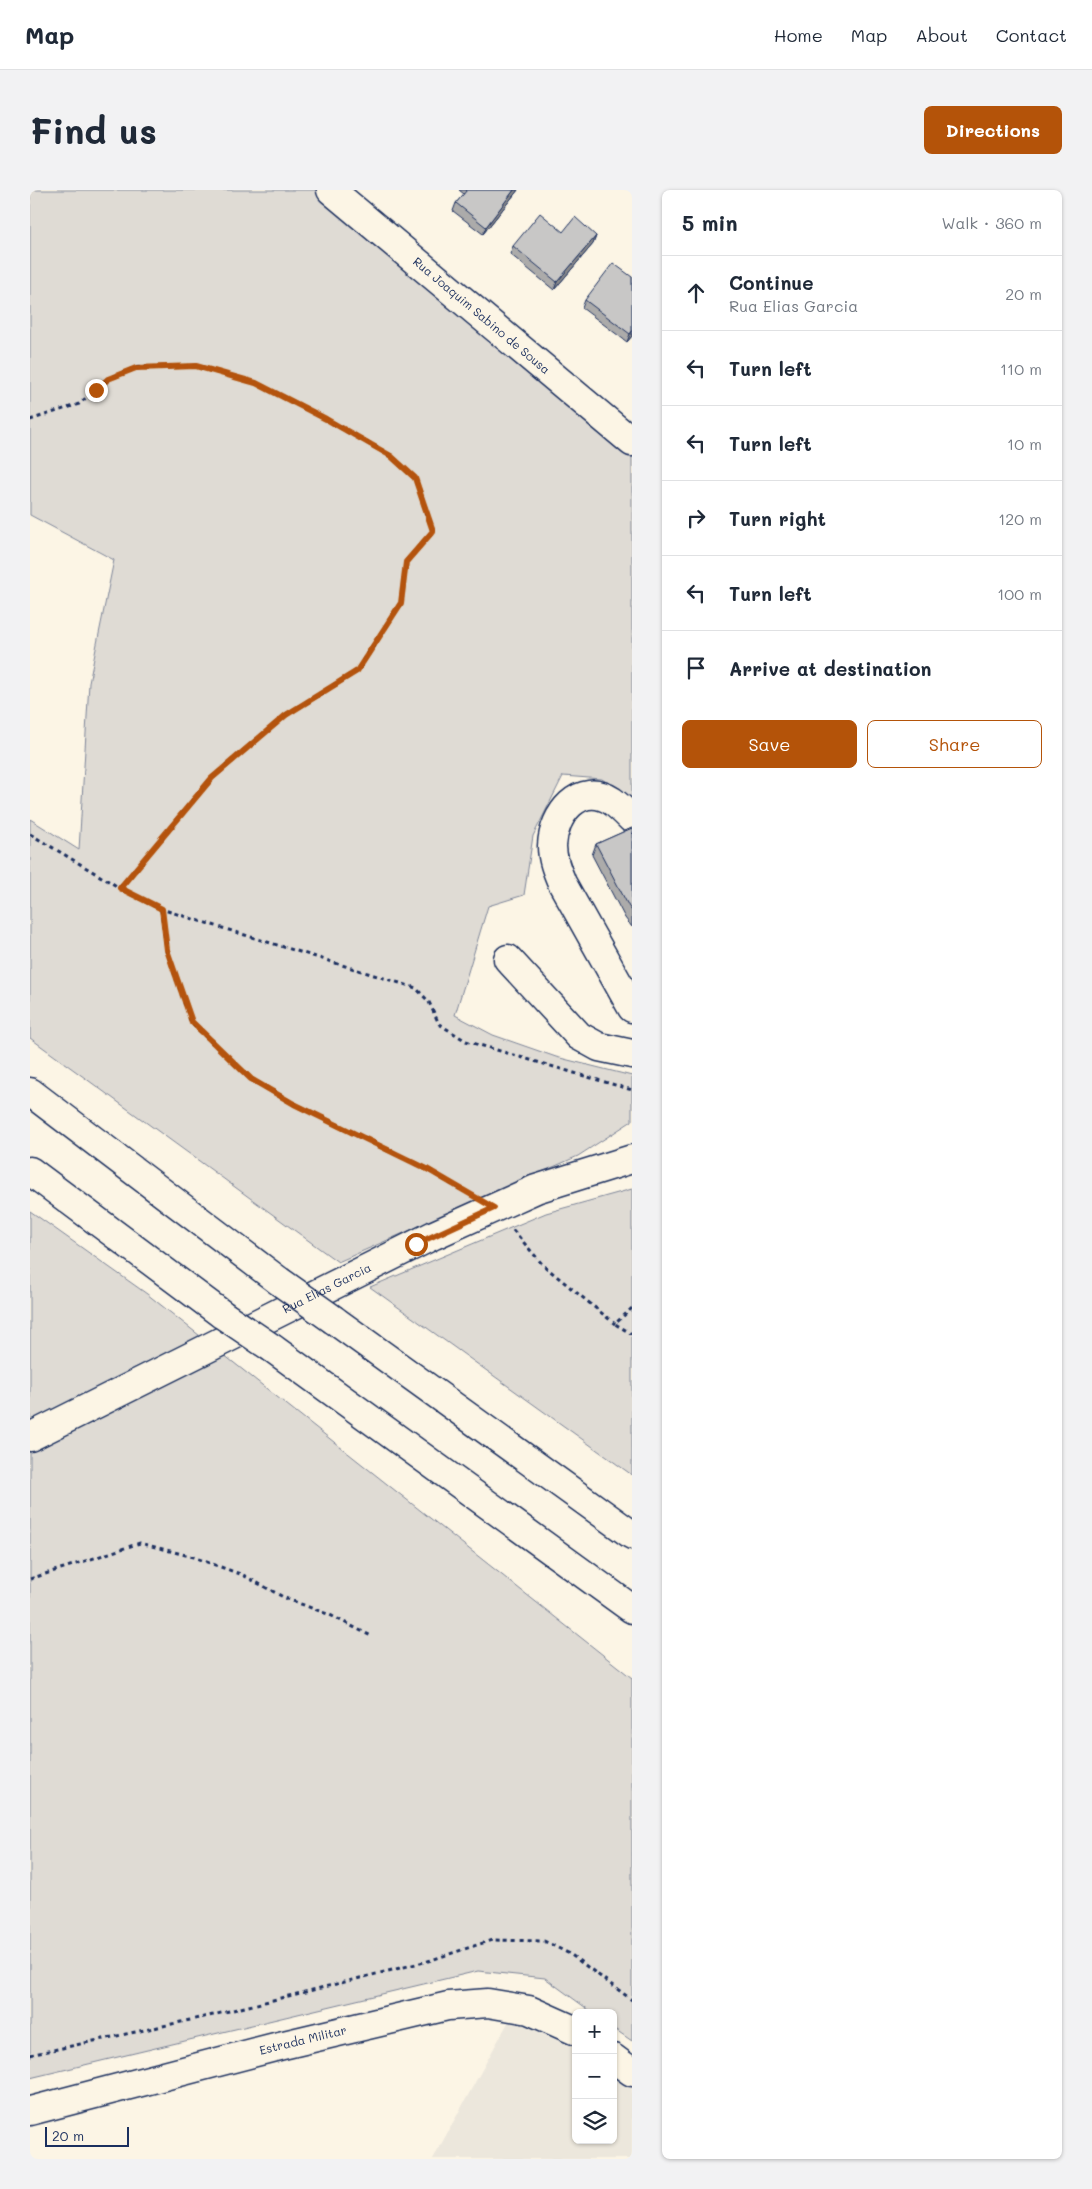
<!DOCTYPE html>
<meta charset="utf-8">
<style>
:root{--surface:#fff;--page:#f2f2f3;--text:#1f2937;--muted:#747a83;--line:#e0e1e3;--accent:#b45309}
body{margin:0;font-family:Mali,sans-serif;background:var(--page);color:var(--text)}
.controls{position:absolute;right:15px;bottom:15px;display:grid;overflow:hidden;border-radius:8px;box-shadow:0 1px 4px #0004}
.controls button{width:45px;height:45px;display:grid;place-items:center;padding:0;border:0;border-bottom:1px solid var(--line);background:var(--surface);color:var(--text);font:25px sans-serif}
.scale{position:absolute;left:15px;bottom:12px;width:84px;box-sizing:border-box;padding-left:5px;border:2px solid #1b2f5e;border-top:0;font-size:14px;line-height:18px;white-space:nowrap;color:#1b2f5e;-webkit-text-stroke:4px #fcf5e5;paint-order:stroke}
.stop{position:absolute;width:15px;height:15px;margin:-11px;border:4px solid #b45309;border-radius:50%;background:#fff}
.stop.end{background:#b45309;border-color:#fff;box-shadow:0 1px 5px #0008}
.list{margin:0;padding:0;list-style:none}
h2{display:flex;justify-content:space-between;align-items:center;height:65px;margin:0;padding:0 20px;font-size:21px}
h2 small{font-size:16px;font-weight:400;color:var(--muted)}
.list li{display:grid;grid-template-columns:32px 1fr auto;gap:15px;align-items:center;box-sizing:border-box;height:75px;padding:0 20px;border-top:1px solid var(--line)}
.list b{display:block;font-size:19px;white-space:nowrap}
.list p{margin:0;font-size:16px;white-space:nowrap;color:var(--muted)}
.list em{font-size:16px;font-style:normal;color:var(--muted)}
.actions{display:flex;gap:10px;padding:15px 20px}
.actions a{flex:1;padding:11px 0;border:1px solid var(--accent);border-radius:8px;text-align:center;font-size:18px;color:var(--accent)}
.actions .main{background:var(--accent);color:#fff}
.icon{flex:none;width:28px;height:28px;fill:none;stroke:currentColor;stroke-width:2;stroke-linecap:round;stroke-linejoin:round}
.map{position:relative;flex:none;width:602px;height:1969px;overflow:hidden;border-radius:8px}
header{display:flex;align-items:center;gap:30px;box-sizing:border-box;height:70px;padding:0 25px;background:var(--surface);border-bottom:1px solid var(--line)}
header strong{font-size:24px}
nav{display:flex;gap:28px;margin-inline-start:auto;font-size:18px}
.intro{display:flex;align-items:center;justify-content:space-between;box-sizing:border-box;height:120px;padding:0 30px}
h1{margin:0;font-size:35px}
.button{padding:12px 22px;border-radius:8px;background:var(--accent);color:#fff;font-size:18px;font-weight:700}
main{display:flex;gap:30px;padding:0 30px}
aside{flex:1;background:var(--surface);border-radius:8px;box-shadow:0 1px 4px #0004}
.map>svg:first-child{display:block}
</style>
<header>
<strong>Map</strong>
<nav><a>Home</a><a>Map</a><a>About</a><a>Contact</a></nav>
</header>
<div class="intro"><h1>Find us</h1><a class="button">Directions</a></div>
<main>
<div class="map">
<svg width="602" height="1969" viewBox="0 0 602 1969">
<rect width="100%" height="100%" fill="#fcf5e5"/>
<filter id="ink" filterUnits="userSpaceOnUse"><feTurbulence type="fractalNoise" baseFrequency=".02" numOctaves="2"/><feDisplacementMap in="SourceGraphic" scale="10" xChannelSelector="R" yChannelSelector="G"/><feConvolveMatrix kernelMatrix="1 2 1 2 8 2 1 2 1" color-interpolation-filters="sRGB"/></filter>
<g filter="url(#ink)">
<path fill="#ece7dc" d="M486,1818L546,1859V1950H583V1885L602,1898V1969H403Z"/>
<path fill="#dfdbd4" stroke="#7d8599" d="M0,0H301L602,252V611L572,589L533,586L503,646L494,705L458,716L425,825L463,845L526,867L602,886V931L548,966L308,1072L0,848V629L49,660L59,493L84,370L0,325Z
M602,999V1285L340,1097L516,1023Z
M0,1021L117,1104L602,1488V1851L583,1838V1823H563L515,1788L448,1781L0,1888Z"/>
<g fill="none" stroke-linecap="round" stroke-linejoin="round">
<defs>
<g id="minor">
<path id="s1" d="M301,0L602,252"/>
<path d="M602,629C596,623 589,616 582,611C550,590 523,625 522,656C522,669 527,681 532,693L602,818"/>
<path d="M478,769L549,846L569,857L602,864"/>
<path id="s2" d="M0,1247L404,1045L506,999L602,969"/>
<path d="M583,1868L602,1882"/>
<path id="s3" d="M0,1921L249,1856L418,1816L458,1813L499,1820L546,1841"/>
</g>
<path id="highway" d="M0,902L249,1091
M0,981L193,1125
M304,1130L602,1345
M242,1158L602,1419"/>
</defs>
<use href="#minor" stroke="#1b2f5e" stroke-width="31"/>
<use href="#highway" stroke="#1b2f5e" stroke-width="31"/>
<path stroke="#1b2f5e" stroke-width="3" stroke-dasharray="4 4" stroke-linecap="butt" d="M0,230L49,214L78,189L106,178L166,176L226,193L296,229L361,266L385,288L403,341L376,372L371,413L327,481L256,525L182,588L90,698L131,719L386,798L399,812L409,834L436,851L602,900
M0,644L90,698
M131,719L137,760L161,832L221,889L264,914L397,979L434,1001
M483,1040L513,1075L585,1134
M602,1118L585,1134L602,1144
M0,1389L110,1353L163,1367L213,1385L255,1408L300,1425L343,1447
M0,1865L183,1825L398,1771L462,1750L514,1751L540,1764L602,1810"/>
<use href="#minor" stroke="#fcf5e5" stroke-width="28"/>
<use href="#highway" stroke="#fcf5e5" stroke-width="28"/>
<defs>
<path id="highway-bridge" d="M249,1091L304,1130
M193,1125L242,1158"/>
</defs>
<use href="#highway-bridge" stroke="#1b2f5e" stroke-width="31" stroke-linecap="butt"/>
<use href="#highway-bridge" stroke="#fcf5e5" stroke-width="28"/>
</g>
<path fill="#acabaa" stroke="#1b2f5e" d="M429,0H488L453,44L423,21L426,13L434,4Z
M533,42L566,46L563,54L524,100L480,64L483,56Z
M602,87V146L597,152L552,118L555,110Z
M602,638V737L595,728L562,665L566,654Z"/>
<path fill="#8c8b8b" stroke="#1b2f5e" d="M484,0H488L453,44L456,37Z
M566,46L563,54L524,100L527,92Z
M602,141V146L597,152L600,144Z"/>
<path fill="#c8c7c6" stroke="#1b2f5e" d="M437,0H484L456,37L426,13Z
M510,23L533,42L545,27L566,46L527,92L483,56Z
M583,73L602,87V141L600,144L555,110Z
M602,638V721L599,717L566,654Z"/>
</g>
<g fill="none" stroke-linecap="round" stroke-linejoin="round" filter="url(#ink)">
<path stroke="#b45309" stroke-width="6" d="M66,200L78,189L106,178L166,176L226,193L296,229L361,266L385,288L403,341L376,372L371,413L327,481L256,525L182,588L90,698L132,719L137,760L162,832L221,889L264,914L397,979L464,1018L386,1054"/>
</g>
<g text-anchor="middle" stroke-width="5" stroke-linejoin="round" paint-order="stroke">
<g font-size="12" fill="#1b2f5e" stroke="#fcf5e5">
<text dy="4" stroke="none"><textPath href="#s1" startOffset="196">Rua Joaquim Sabino de Sousa</textPath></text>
<text dy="4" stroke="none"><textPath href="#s2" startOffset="332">Rua Elias Garcia</textPath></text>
<text dy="4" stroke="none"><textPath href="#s3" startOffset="282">Estrada Militar</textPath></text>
</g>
</g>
</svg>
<div class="controls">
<button>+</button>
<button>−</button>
<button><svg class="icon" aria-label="layers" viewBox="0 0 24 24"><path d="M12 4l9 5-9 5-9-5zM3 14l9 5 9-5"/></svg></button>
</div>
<div class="scale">20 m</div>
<div class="stop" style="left:386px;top:1054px"></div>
<div class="stop end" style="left:66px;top:200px"></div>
</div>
<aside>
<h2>5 min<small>Walk · 360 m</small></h2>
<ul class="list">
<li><svg class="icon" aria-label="ahead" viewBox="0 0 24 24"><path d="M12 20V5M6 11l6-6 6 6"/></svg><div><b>Continue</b><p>Rua Elias Garcia</p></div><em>20 m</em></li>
<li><svg class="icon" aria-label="left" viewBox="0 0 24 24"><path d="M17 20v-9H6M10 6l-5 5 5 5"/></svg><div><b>Turn left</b></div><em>110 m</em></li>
<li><svg class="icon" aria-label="left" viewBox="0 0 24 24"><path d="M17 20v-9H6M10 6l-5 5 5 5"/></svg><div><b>Turn left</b></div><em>10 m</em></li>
<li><svg class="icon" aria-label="right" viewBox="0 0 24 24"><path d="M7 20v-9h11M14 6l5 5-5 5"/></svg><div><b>Turn right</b></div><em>120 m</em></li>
<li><svg class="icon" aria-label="left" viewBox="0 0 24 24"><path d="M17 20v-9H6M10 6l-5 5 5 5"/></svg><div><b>Turn left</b></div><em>100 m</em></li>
<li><svg class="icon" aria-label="arrive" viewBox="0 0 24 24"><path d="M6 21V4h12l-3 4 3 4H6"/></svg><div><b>Arrive at destination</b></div></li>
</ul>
<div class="actions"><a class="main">Save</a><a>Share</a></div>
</aside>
</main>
